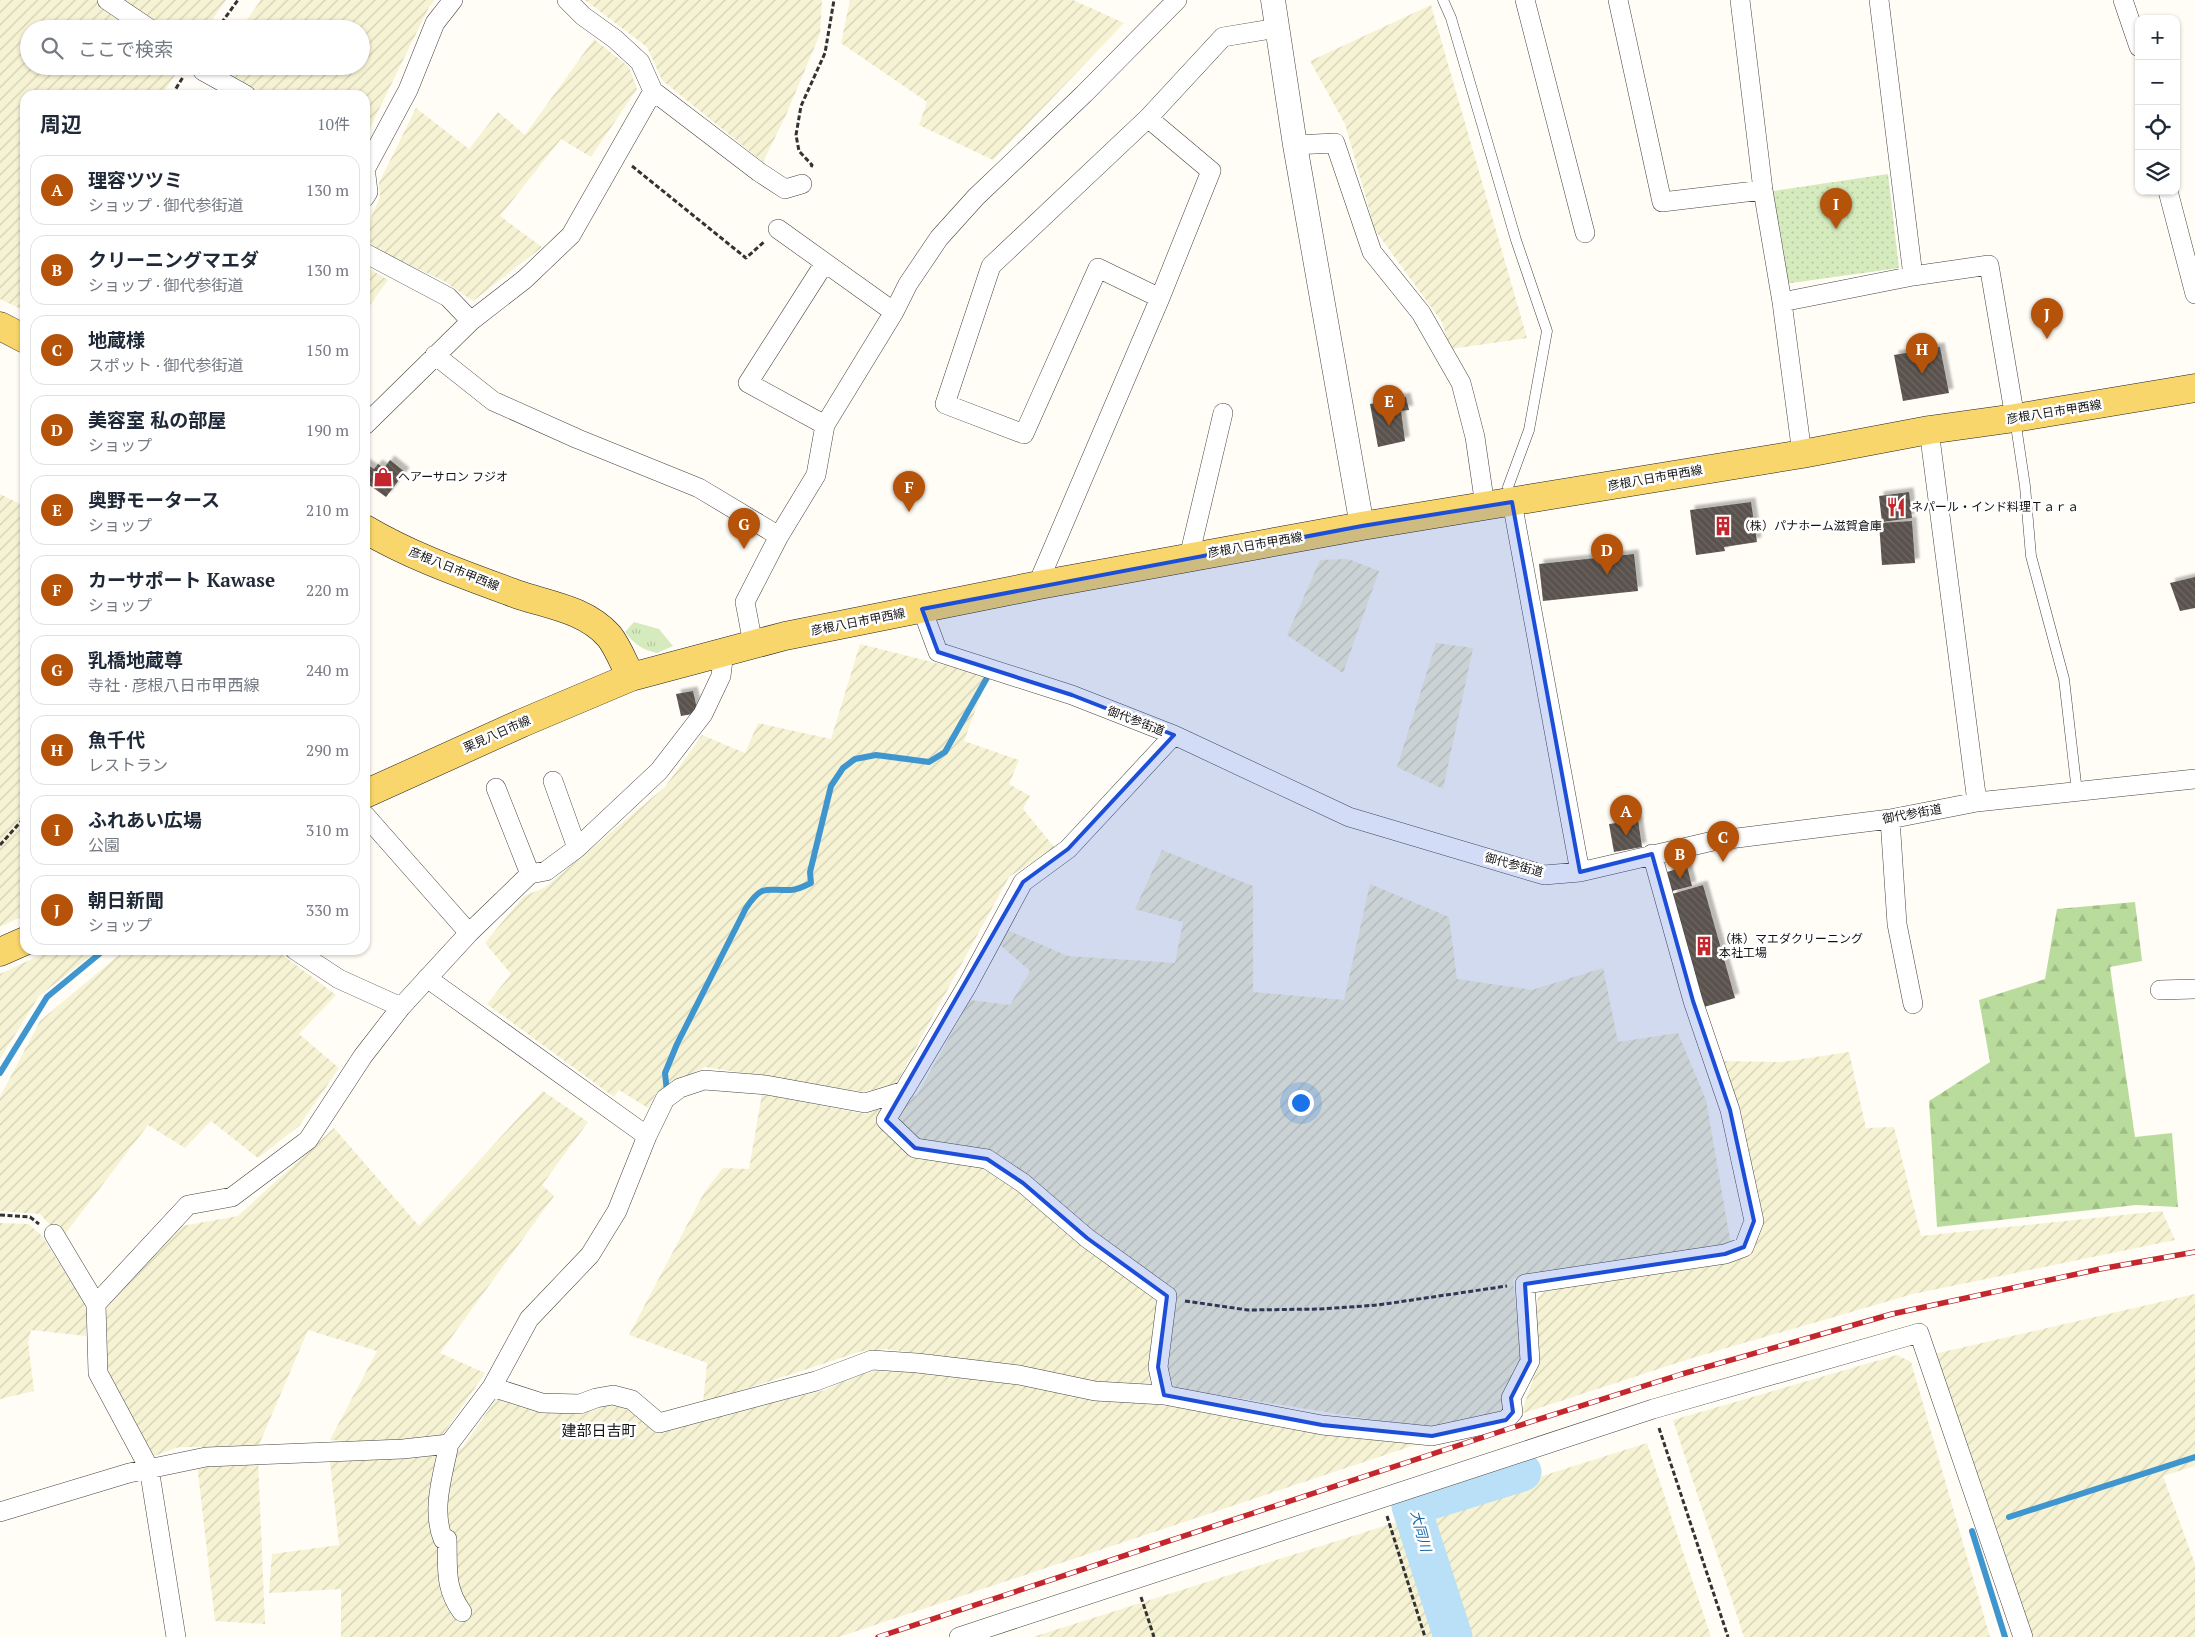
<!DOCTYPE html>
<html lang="ja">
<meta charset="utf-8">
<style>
:root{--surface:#fff;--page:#f2f2f3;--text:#1f2937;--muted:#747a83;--line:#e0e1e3;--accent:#b45309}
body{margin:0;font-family:"PT Serif","Noto Sans JP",serif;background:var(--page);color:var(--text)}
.controls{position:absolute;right:15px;top:15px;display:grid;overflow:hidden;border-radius:10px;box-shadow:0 1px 4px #0004}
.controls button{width:45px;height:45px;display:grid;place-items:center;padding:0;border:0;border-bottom:1px solid var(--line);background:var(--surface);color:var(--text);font:25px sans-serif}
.you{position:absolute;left:1300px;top:1102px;width:18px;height:18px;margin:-12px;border:4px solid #fff;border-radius:50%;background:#1a73e8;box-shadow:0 0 0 8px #1a73e833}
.badge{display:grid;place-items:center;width:32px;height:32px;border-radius:50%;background:var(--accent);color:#fff;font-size:16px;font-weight:700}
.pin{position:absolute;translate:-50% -41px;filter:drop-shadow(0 1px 2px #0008)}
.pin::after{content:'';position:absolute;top:26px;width:18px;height:15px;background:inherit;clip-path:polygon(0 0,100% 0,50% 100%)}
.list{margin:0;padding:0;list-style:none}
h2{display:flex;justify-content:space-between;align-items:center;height:65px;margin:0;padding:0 20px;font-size:21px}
h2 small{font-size:16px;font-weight:400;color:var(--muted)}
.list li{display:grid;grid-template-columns:32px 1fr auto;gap:15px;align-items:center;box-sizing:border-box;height:70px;margin:0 10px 10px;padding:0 10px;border:1px solid var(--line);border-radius:15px}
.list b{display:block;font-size:19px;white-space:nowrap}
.list p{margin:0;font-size:16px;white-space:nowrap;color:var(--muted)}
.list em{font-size:16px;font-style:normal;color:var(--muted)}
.icon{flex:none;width:28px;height:28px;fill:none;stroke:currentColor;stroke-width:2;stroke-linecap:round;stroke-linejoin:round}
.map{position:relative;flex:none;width:2195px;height:1637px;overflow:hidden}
.search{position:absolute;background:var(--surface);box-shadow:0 1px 4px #0004;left:20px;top:20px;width:350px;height:55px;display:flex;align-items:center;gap:12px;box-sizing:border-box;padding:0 18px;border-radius:28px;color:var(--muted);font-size:19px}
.panel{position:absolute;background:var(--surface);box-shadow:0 1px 4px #0004;left:20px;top:90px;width:350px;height:865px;border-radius:15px}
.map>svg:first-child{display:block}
</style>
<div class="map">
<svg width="2195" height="1637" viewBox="0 0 2195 1637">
<defs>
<pattern id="farmland-furrows" width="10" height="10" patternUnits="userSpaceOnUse" patternTransform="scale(1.25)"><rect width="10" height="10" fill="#f6f3d4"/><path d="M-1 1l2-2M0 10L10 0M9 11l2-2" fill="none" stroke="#d2cfb5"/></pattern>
<pattern id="grass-tufts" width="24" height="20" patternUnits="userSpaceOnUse" patternTransform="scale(1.25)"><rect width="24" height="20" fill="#d5ebbd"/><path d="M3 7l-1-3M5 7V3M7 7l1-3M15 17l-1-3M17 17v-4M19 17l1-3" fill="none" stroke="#b6c8a1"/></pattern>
<pattern id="forest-firs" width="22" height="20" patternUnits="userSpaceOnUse" patternTransform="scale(1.25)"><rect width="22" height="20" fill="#b9dc9c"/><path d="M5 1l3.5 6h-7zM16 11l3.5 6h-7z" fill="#9ebc85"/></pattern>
<pattern id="park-dots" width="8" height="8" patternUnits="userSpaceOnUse" patternTransform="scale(1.25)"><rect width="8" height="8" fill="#d5ebbd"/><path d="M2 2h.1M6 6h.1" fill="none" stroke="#b6c8a1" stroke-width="1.8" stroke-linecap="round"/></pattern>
<pattern id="building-back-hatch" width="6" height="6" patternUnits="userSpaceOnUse" patternTransform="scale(1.25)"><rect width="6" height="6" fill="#5a524d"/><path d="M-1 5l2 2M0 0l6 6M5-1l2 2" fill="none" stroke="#6d6662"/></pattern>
<filter id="shadow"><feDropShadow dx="4.5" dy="-4.5" stdDeviation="1" flood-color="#0004"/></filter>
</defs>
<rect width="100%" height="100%" fill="#fffdf5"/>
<path fill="url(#farmland-furrows)" d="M0,0H226L206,29H29V66H181L162,95H25V306L23,310L0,299Z
M261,0H435L429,7L365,138V95H266L216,66H361V29H240Z
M585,0H822L820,34L786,115L763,162L662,80L647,47Z
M850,0H1073L1124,23L993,160L919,125L927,102L841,43Z
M1431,5L1527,338L1450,349L1442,322L1375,230L1345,124L1310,61Z
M594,39L629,67L637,89L591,157L561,139L500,216L542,247L473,301L444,281L375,249L365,236V231L380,197L379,183L416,108L469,149L498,112L525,135Z
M365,266L388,280L365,312Z
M25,492V915L0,927V494L20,504Z
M1348,559L1379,571L1343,673L1287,635L1320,560Z
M1436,643L1473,648L1443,789L1397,767Z
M860,644L988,676L964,741L1019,760L1009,784L1030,796L1023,809L1055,848L1009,877L896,1084L864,1092L705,1067L656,1093L648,1108L619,1090L614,1097L487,1004L511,974L485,943L524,896L544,888L665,787L702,735L745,753L758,723L831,739Z
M1162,850L1253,886V992L1344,1000L1370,884L1449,917L1457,979L1532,990L1603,968L1618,1042L1678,1033L1706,1100L1731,1245L1513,1279L1522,1360L1503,1415L1424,1428L1177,1388L1101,1384L991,1363L886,1349L862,1351L703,1403L707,1363L629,1335L705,1191L723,1168L749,1169L762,1094L865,1114L917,1095L970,1000L1010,1005L1030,971L999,944L1007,930L1068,956L1175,963L1183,922L1135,909Z
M51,950H98L39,996L0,1059V974Z
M125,950H276L336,995L299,1034L339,1068L299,1126L258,1158L211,1121L185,1148L148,1125L62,1238L40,1214L0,1211V1097L40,1021Z
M1849,1052L1866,1128L1894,1127L1921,1236L2162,1211L2175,1240L1913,1294L1689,1359L1521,1414L1539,1362L1535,1312L1538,1298L1549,1287L1743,1258L1762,1227L1721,1061L1782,1062Z
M543,1091L588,1122L542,1185L554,1196L440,1353L485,1373L441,1437L397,1444L330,1440L377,1351L308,1330L258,1447H179L154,1456L107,1372L106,1302L182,1226L238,1216L334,1128L419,1226Z
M0,1223L29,1224L42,1236L87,1307L86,1336L31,1330L28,1342L34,1391L0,1399Z
M2195,1294V1466L2163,1476L2195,1564V1637H2027L1934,1354Z
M1897,1355L1911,1362L1990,1637H1744L1673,1420Z
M864,1371L928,1372L1424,1442L839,1637H341V1589L269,1593L272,1554L339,1545L330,1462L462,1448L497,1398L582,1413L613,1403L632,1400L656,1431L825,1390Z
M1647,1443L1711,1637H1033Z
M258,1461L265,1624L215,1621L197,1464Z"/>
<path fill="url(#grass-tufts)" d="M634,622L659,629L673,646L657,653C643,650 634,644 625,632Z"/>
<path fill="url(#forest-firs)" d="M2135,902L2142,961L2110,967L2135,1137L2172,1133L2178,1207L2136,1205L1937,1227L1929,1101L1990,1062L1979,1000L2045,979L2057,909Z"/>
<path fill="url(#park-dots)" d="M1888,174L1899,268L1784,284L1773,191Z"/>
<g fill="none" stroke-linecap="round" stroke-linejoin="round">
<path stroke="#3f96cf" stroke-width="6" d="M0,1073L47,997L104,950
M667,1092L665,1073L677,1044L746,908C763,883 766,891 791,890C797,890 805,886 811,883L810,872L831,786L843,768L855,759L876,755L929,762L945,752L988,676
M2009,1517L2195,1457
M1972,1531L2005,1637"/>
<path stroke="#b9e0f7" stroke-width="39" d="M1453,1637L1411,1506L1522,1472"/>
</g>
<path fill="url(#building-back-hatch)" filter="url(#shadow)" d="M1940,347L1949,393L1903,401L1894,355Z
M1406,397L1409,410L1401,411L1405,441L1378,447L1370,404Z
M390,460L405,472L386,497L365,482V463L374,469L378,464L384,468Z
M1909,492L1912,518L1882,522L1879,496Z
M1751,502L1757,542L1724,547L1725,551L1696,555L1690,510Z
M1912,521L1915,563L1882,565L1879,523Z
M1634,554L1638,591L1543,601L1539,564Z
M2195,577V608L2180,611L2170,583Z
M693,691L698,713L681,716L676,694Z
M1638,820L1642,847L1614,852L1609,824Z
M1687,866L1692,886L1672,891L1667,872Z
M1703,885L1735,998L1704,1007L1672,894Z"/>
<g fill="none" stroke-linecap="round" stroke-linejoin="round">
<defs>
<path id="service" d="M1443,0L1451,18L1516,240L1547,331L1529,430L1508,487L1512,501
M2015,419L2025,486L2031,556L2064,679L2077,792"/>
<path id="minor" d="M107,0L150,29
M1525,0L1585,233
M1618,0L1662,202L1763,190
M1740,0L1763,190L1782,302L1802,454
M1879,0L1913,276
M2123,0L2139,47
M200,66L203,71L246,95
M653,91L759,172L785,189L802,184
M1148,118L1211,171L1160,298
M1295,145L1335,143L1372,252L1421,313L1461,383L1475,437L1485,506
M365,167L368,192L365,197
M366,168L408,90L435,23L453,0
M2168,191L2195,294
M778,229L894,312
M365,253L448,297L471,321
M824,264L748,383L825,425
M1782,302L1913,276L1989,265L2015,418
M435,355L493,401L578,439L699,488L779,536
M365,425L471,321L525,279L571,235L653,91L640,62L615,39L583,16L567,0
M1929,430L1977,802
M1512,502L1580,872
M1189,557L1223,413
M1039,585L1042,574L1160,298L1098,268L1024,434L945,404L991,266L1148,118L1223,37L1278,28
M922,609L938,652L1072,695L1174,735L1349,817L1544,875L1580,872L1713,841L1890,819L1977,802L2195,779
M753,644L745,602L779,536L816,475L825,425L894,312L908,284L939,238L976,197L1084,94L1177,0
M553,781L577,848
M496,788L530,874
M365,815L469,933
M1890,819L1897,924L1913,1004
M295,950L339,979L401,1007
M427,978L647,1136
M2160,990L2195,989
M54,1234L96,1304
M492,1387L542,1403L580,1404L596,1398L613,1395L632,1400L659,1423L816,1381L872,1360L917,1363L1019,1375L1095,1391L1164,1395L1158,1367L1167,1296L1087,1238L1023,1183L987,1159L915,1148L886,1120L903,1092
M1164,1395L1322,1425L1432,1436L1506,1420L1513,1412L1511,1398L1530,1361L1525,1284L1725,1254L1744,1247L1754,1221L1730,1110L1693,1001L1652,854
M449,1444C443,1475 431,1509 443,1539H447C448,1568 444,1587 462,1612
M0,1512L129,1473L206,1457L403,1449L449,1444L492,1387L529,1319L590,1255L617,1211L647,1136L665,1099L680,1088L704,1080L766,1085L865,1103L904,1091L967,986L1023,882L1068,849L1174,735
M176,1637L149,1468L98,1373L96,1304L188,1205L232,1197L308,1140L363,1056L401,1007L469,933L530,874L546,871L577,848L659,771L703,714L721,676L724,651
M959,1637L1653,1409L1919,1333L2023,1637"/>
<path id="tertiary" d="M1273,0L1295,145L1362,526"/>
<path id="primary" d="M0,326L25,339
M365,529C412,557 465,575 516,594C548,605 585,609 609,636C618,647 624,664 631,677
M365,794L522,723L631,677L785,636L1039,585L1362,526L1802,454L1929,430L2015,418L2195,388
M0,952L25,941"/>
</defs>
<use href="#service" stroke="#444" stroke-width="11"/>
<use href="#minor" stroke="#444" stroke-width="20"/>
<use href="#tertiary" stroke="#444" stroke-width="25"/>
<use href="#primary" stroke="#222" stroke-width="29"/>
<path stroke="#333" stroke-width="3" stroke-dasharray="5 2.5" stroke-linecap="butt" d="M217,29L238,0
M172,95L183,77
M632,166L746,258L765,241
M811,167L812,165L799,151L796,135L801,106L825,53L834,0
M25,513V517
M0,845L25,817
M0,1215L30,1217L39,1224
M1185,1301L1248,1310L1321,1309L1378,1305L1507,1286
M1659,1428L1728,1637
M1387,1516L1425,1637
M1141,1597L1154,1637"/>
<use href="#service" stroke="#fff" stroke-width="10"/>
<use href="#minor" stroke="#fff" stroke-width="19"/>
<use href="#tertiary" stroke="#fff" stroke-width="24"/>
<use href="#primary" stroke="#f9d66b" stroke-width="28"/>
<defs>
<path id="rail" d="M878,1637L1508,1429L1682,1374L1892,1314L2100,1269L2195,1252"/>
</defs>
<use href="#rail" stroke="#c4262e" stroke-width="5.5"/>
<use href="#rail" stroke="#fff" stroke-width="4" stroke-dasharray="11" stroke-linecap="butt"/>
</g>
<path fill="#1d4ed8" fill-opacity="0.2" stroke="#1d4ed8" stroke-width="4" stroke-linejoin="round" d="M1512,502L1580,872L1652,854L1693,1001L1730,1110L1754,1221L1744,1247L1725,1254L1525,1284L1530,1361L1511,1398L1513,1412L1506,1420L1432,1436L1322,1425L1164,1395L1158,1367L1167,1296L1087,1238L1023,1183L987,1159L915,1148L886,1120L1023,882L1068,849L1174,735L1072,695L938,652L922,609L1362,526Z"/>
<defs>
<symbol id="shop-bare" viewBox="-9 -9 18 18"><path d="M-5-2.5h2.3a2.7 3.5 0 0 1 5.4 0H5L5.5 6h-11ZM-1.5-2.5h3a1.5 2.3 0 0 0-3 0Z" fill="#c4262e" stroke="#fff" stroke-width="2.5" paint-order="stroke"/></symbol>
<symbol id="restaurant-bare" viewBox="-9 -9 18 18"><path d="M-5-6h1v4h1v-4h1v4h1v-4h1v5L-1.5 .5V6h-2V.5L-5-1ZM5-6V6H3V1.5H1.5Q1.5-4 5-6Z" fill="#c4262e" stroke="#fff" stroke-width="2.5" paint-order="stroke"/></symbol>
<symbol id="building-bare" viewBox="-9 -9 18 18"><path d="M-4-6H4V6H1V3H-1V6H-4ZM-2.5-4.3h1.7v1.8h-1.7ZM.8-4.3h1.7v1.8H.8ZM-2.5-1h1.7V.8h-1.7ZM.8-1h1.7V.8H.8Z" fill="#c4262e" stroke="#fff" stroke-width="2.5" paint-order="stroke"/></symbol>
</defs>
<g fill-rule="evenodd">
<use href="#shop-bare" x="369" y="463" width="28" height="28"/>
<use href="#restaurant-bare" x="1882" y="493" width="28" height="28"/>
<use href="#building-bare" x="1709" y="512" width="28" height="28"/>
<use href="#building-bare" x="1690" y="932" width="28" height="28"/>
</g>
<g text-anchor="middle" stroke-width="5" stroke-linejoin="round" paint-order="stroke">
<g font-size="12" fill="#111" stroke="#fff">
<text transform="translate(2054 412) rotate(-9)" y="4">彦根八日市甲西線</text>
<text transform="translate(1655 478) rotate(-10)" y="4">彦根八日市甲西線</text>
<text transform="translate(1255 545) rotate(-10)" y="4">彦根八日市甲西線</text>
<text transform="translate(454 569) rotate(22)" y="4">彦根八日市甲西線</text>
<text transform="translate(858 622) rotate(-11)" y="4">彦根八日市甲西線</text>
<text transform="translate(1136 721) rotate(21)" y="4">御代参街道</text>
<text transform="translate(497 734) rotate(-24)" y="4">栗見八日市線</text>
<text transform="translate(1912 814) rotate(-10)" y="4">御代参街道</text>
<text transform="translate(1514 865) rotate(15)" y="4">御代参街道</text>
</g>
<g font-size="12" fill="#111" stroke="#fff" text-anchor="start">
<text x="398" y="481">ヘアーサロン フジオ</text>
<text x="1911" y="511">ネパール・インド料理Ｔａｒａ</text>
<text x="1738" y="530">（株）パナホーム滋賀倉庫</text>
<text x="1719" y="943">（株）マエダクリーニング<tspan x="1719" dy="14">本社工場</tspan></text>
</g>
<g font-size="14" font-style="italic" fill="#1768a6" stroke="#fff">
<text transform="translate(1421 1531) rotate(75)" y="5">大同川</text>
</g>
<g font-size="15" fill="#111" stroke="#fff">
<text x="599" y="1436">建部日吉町</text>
</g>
</g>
</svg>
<div class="controls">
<button>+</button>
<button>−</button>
<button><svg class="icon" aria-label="locate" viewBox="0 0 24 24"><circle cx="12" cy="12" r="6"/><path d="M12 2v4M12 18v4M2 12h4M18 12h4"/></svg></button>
<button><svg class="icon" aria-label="layers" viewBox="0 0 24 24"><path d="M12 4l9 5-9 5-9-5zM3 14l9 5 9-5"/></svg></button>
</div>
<div class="you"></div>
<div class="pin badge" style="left:1626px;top:836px">A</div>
<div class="pin badge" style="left:1680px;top:879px">B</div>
<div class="pin badge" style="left:1723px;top:862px">C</div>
<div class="pin badge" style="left:1607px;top:575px">D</div>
<div class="pin badge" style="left:1389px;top:426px">E</div>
<div class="pin badge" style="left:909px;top:512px">F</div>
<div class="pin badge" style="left:744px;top:549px">G</div>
<div class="pin badge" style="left:1922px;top:374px">H</div>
<div class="pin badge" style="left:1836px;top:229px">I</div>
<div class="pin badge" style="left:2047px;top:339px">J</div>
<div class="search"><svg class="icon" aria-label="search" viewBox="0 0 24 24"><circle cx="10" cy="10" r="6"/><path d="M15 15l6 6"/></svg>ここで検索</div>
<section class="panel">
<h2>周辺<small>10件</small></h2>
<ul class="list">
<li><span class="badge">A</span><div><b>理容ツツミ</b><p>ショップ · 御代参街道</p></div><em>130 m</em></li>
<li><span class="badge">B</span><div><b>クリーニングマエダ</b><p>ショップ · 御代参街道</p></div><em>130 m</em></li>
<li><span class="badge">C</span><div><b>地蔵様</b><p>スポット · 御代参街道</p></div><em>150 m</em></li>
<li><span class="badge">D</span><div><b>美容室 私の部屋</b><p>ショップ</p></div><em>190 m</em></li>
<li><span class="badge">E</span><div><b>奥野モータース</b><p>ショップ</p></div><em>210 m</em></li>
<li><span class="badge">F</span><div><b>カーサポート Kawase</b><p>ショップ</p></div><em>220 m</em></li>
<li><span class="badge">G</span><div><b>乳橋地蔵尊</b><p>寺社 · 彦根八日市甲西線</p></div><em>240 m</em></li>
<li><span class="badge">H</span><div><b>魚千代</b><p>レストラン</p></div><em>290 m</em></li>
<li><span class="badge">I</span><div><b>ふれあい広場</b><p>公園</p></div><em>310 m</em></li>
<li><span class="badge">J</span><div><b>朝日新聞</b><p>ショップ</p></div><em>330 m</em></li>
</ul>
</section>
</div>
